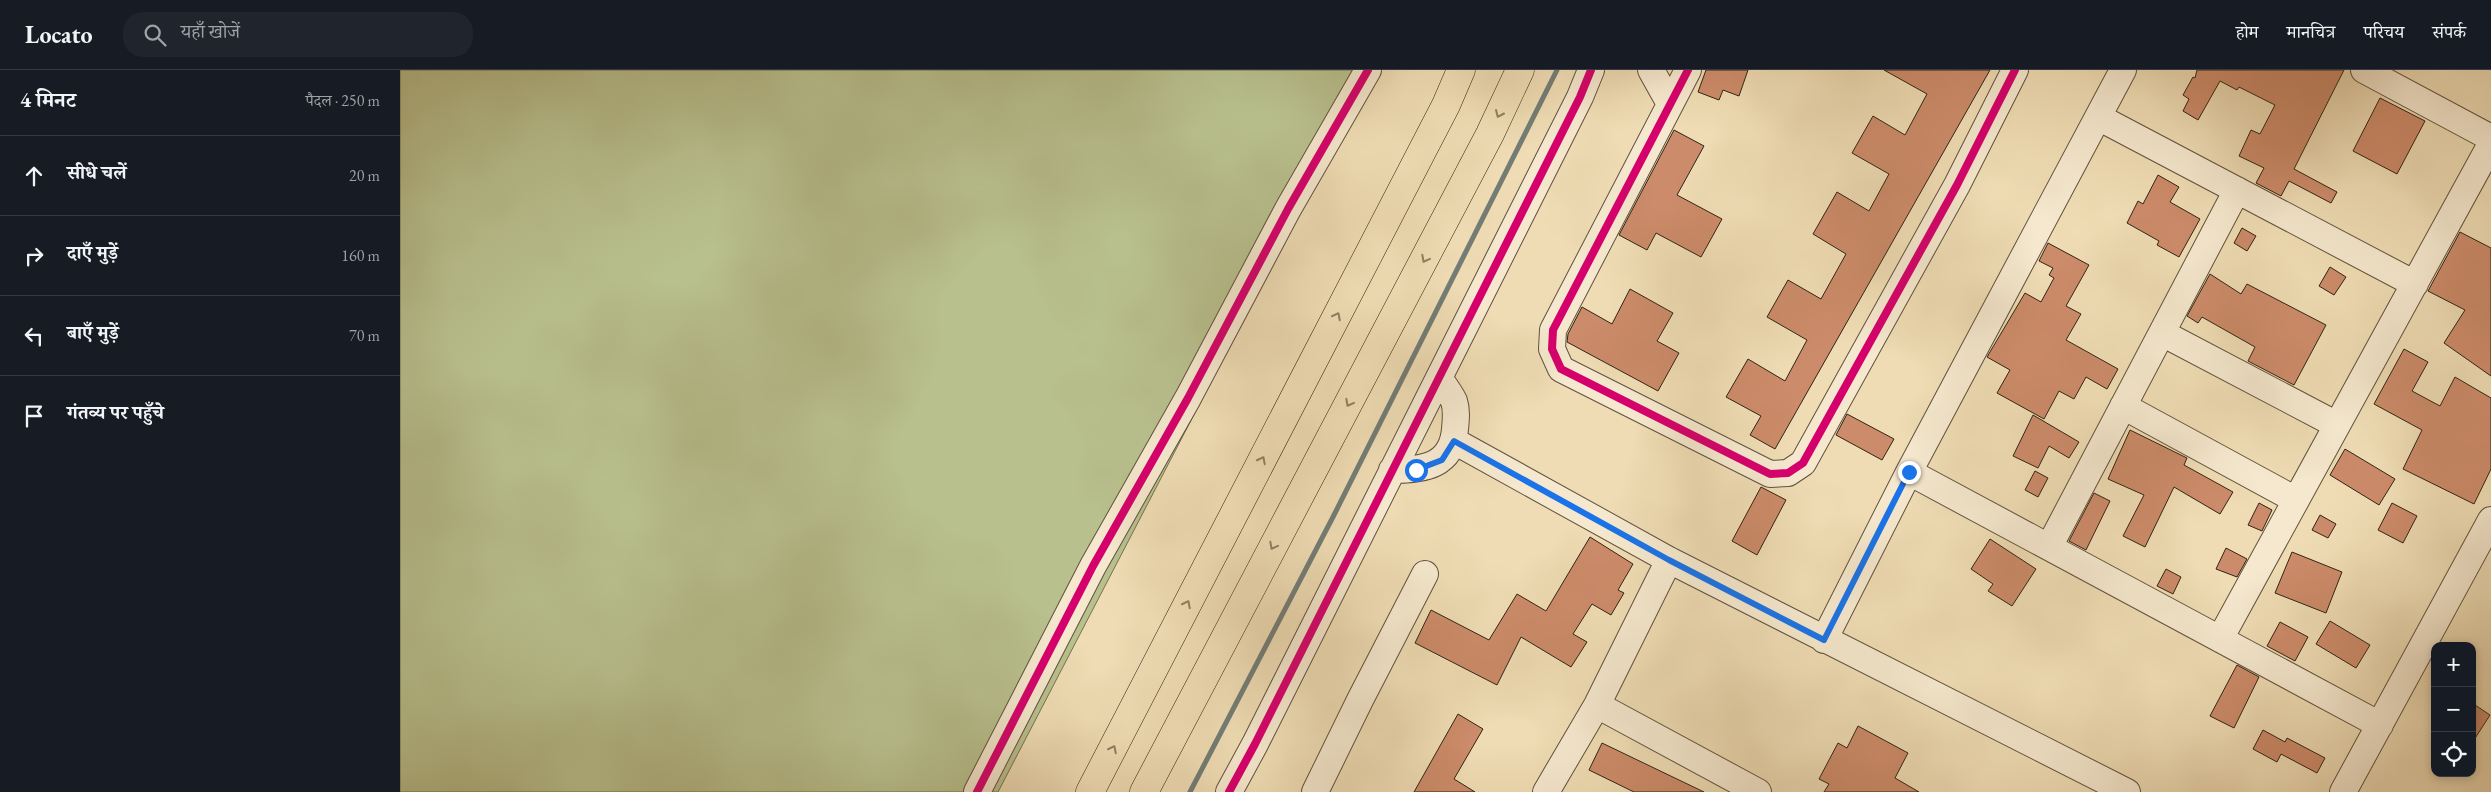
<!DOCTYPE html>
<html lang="hi">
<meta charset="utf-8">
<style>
:root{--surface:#171b24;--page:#20242c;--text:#f1f3f6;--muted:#9ea1a6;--line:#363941}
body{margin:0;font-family:"EB Garamond","Noto Serif Devanagari",serif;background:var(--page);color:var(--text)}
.controls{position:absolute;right:15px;bottom:15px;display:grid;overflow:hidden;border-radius:10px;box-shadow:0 2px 8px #0003}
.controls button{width:45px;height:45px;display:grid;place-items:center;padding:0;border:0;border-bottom:1px solid var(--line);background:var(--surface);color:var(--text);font:25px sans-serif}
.stop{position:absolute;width:15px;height:15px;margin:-11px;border:4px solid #1a73e8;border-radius:50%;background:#fff}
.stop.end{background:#1a73e8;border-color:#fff;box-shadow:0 1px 5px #0008}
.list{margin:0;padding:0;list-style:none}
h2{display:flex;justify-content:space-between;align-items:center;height:65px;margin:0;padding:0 20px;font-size:21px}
h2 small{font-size:16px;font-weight:400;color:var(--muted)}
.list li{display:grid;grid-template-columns:32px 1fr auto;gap:15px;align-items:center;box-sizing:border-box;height:80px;padding:0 20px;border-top:1px solid var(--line)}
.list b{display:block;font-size:19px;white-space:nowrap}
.list em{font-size:16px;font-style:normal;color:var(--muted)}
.icon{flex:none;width:28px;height:28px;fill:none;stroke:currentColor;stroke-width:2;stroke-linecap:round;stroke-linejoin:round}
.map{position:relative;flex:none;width:2091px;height:722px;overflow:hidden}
header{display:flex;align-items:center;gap:30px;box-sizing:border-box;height:70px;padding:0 25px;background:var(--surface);border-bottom:1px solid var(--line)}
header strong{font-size:24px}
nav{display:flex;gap:28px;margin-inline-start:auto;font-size:18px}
.search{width:350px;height:45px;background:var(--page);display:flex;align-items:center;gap:12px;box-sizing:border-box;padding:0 18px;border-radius:20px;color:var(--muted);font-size:19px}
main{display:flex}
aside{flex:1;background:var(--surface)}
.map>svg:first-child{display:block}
</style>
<header>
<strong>Locato</strong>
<div class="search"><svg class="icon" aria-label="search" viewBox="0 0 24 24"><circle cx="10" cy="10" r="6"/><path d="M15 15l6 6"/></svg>यहाँ खोजें</div>
<nav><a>होम</a><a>मानचित्र</a><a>परिचय</a><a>संपर्क</a></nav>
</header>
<main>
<aside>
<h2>4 मिनट<small>पैदल · 250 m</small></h2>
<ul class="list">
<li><svg class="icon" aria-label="ahead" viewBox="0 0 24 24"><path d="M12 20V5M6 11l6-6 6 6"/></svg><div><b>सीधे चलें</b></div><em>20 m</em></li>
<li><svg class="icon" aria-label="right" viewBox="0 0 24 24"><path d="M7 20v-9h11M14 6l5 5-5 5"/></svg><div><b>दाएँ मुड़ें</b></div><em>160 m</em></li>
<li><svg class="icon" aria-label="left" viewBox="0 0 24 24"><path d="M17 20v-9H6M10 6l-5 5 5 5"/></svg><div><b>बाएँ मुड़ें</b></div><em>70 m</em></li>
<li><svg class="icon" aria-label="arrive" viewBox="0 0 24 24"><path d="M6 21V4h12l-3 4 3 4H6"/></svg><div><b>गंतव्य पर पहुँचे</b></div></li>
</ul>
</aside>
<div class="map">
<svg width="2091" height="722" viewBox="0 0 2091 722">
<rect width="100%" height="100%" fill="#efdcb4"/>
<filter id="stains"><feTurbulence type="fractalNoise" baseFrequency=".004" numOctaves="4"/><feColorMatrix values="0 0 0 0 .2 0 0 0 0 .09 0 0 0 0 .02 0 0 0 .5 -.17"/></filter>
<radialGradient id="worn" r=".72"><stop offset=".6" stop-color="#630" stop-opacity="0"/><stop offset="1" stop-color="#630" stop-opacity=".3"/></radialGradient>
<path fill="#b8c08e" stroke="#747250" d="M0,0H973L598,722H0Z"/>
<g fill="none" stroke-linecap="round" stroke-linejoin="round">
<path stroke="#737d76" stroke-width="5" d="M790,722L934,445L1157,0"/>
</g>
<path fill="#cc8b6a" stroke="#312413" d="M1306,0H1348L1339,26L1323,20L1319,30L1298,22Z
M1484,0H1590L1375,379L1350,365L1361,346L1326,327L1348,289L1385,311L1407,270L1367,247L1388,210L1421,229L1446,184L1413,164L1437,122L1469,141L1489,104L1452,83L1473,46L1505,65L1527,24Z
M1797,0H1944L1894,99L1937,122L1931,133L1889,111L1881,126L1856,113L1864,98L1839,86L1851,60L1860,64L1875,35L1839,17L1837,20L1820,11L1798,50L1783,41L1789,29L1783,25L1793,7L1795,8Z
M1980,28L2025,51L1997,104L1953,81Z
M1274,60L1304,76L1277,125L1322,149L1301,187L1256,163L1247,180L1219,165Z
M1758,105L1779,117L1770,132L1800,149L1779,187L1757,175L1759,171L1727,153L1738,131L1743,134Z
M1842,158L1856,166L1847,181L1834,173Z
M2060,162L2091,178V306L2044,273L2065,240L2028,221Z
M1648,173L1689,195L1666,236L1681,244L1666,270L1718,299L1707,319L1686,307L1674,329L1659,321L1644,349L1597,323L1610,300L1587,287L1625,223L1641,232L1654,208L1649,205L1653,198L1639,191Z
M1930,197L1946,207L1934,225L1919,216Z
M1810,204L1841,224L1847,214L1926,255L1894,315L1848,291L1855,277L1802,247L1798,253L1787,246Z
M1230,219L1273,243L1257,271L1279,283L1258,321L1167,272L1168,264L1182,237L1212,254Z
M2004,279L2028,292L2012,321L2040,336L2055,307L2091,328V399L2074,434L2003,399L2022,360L1974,334Z
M1447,344L1494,369L1482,390L1436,365Z
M1633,345L1679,372L1669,388L1649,376L1638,398L1613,386Z
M1730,360L1787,388L1784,395L1833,422L1820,444L1774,417L1745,477L1723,466L1744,425L1708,409Z
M1945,379L1995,409L1979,435L1930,405Z
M1635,401L1648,408L1638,427L1625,420Z
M1361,417L1386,430L1357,485L1332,471Z
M1694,423L1710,431L1686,480L1669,471Z
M1859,433L1872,440L1862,461L1848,455Z
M1992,433L2017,446L2003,473L1978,460Z
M1920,445L1936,454L1928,468L1912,460Z
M1190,467L1233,494L1218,520L1224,523L1211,545L1192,534L1173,564L1187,572L1171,597L1121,567L1097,615L1015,573L1031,540L1089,570L1117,524L1146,541Z
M1590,469L1636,499L1612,536L1588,521L1593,514L1571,499Z
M1826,478L1847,489L1837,507L1816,499Z
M1892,482L1942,502L1926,543L1875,523Z
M1766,499L1781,507L1773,524L1757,516Z
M1930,551L1970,575L1956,598L1916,574Z
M1880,552L1908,567L1895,591L1867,576Z
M1837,595L1859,607L1834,658L1810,646Z
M2072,633L2090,645L2072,673Z
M1058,644L1083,659L1054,709L1075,722H1014Z
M1458,656L1508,683L1495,708L1519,722H1424L1429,714L1419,709L1438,673L1447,678Z
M1863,660L1885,672L1887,668L1925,688L1917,703L1881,684L1877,692L1853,679Z
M1202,673L1304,722H1234L1189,700Z"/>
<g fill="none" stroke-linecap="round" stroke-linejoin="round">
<defs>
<path id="minor" d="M1251,0L1270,34
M1288,0L1153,260L1152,279L1161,299L1370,404L1388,403L1403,393L1557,115L1615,0
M1964,0L2091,68
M1698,47L2015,214
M1762,263L1937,355
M1723,336L1896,430
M1054,371L1269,490L1727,722
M992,400C1024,400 1052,396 1055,359C1056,349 1057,340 1054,331C1050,323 1044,315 1039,308
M1509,402L1980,655
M1649,477L1837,120
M1820,569L2091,74
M1424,570L1509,402L1723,0
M1197,635L1358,722
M577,722L693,496L788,328L888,139L968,0
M829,722L855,674L1180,27L1191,0
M915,722L960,630L1025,504
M1146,722L1197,635L1269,490
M1943,722L2091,450"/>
<path id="major" d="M690,722L1046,35L1061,0
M744,722L1090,64L1120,0"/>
</defs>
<use href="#minor" stroke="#60523b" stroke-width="28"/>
<use href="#major" stroke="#312413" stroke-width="29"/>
<use href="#minor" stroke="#f5e8ce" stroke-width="26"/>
<use href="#major" stroke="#efdcb4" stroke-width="28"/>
<defs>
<path id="cycleway" d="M1288,0L1153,260L1152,279L1161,299L1370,404L1388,403L1403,393L1557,115L1615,0
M577,722L693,496L788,328L888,139L968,0
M829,722L855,674L1180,27L1191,0"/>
</defs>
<use href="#cycleway" stroke="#f5e8ce" stroke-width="11"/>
<use href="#cycleway" stroke="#d6006c" stroke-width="8"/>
</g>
<defs><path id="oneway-chevron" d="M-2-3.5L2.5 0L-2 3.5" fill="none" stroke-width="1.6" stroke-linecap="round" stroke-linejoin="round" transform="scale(1.25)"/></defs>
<g stroke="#908064">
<use href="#oneway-chevron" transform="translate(1099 44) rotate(114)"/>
<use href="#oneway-chevron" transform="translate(1025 189) rotate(118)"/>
<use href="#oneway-chevron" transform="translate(937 246) rotate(-63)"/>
<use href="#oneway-chevron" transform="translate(949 333) rotate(118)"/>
<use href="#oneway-chevron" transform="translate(862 390) rotate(-63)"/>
<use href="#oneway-chevron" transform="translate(873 476) rotate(118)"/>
<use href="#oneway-chevron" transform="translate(787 534) rotate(-63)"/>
<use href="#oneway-chevron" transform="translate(713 679) rotate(-63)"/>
</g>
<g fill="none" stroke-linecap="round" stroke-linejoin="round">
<path stroke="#1a73e8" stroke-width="6" d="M1016,400L1042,390L1054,371L1269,490L1424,570L1509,402"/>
</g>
<rect width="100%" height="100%" filter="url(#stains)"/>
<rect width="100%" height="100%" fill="url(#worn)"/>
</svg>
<div class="controls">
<button>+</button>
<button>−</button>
<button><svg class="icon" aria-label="locate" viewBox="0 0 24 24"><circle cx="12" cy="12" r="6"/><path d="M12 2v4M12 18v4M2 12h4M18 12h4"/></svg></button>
</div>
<div class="stop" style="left:1016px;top:400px"></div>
<div class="stop end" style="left:1509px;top:402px"></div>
</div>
</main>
